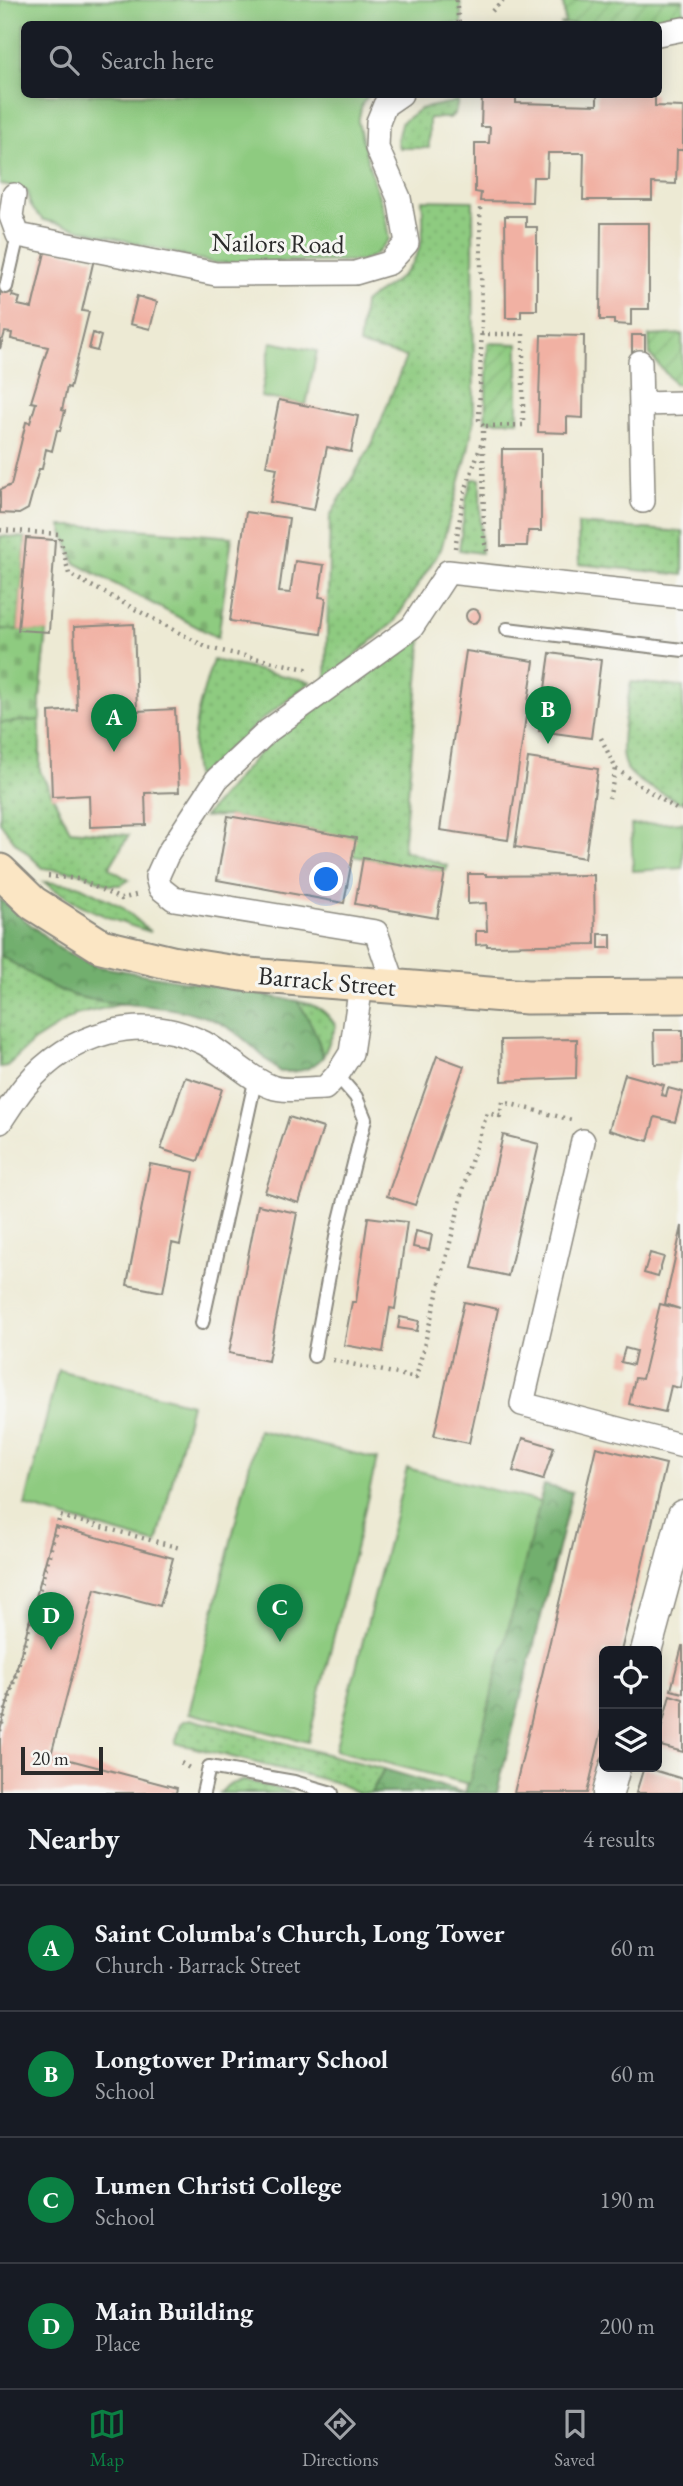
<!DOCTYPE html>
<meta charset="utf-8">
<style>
:root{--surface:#171b24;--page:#20242c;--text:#f1f3f6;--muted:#9ea1a6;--line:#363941;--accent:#0b8043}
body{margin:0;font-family:"EB Garamond",serif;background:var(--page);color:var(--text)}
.controls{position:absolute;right:21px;bottom:21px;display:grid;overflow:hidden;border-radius:10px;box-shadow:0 4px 18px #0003}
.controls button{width:63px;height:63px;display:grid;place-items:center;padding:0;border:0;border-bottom:2px solid var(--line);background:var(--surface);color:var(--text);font:35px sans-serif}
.scale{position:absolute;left:21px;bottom:18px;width:82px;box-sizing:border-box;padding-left:7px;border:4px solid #2b2b2b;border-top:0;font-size:19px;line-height:24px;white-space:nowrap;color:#2b2b2b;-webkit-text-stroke:5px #f6f6f2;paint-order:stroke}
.you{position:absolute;left:327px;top:880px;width:24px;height:24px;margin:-18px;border:5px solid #fff;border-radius:50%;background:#1a73e8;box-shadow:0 0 0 10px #1a73e833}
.badge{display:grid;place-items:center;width:46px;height:46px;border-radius:50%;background:var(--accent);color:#fff;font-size:23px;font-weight:700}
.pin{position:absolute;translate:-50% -58px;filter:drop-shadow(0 2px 4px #0008)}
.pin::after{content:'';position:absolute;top:37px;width:24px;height:21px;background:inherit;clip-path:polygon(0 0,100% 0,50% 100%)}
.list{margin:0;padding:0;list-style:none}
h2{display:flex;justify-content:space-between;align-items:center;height:91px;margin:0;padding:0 28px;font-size:30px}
h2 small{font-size:23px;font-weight:400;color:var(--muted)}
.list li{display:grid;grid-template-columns:46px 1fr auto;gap:21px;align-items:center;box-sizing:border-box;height:126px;padding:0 28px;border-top:2px solid var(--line)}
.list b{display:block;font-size:26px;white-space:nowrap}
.list p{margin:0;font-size:23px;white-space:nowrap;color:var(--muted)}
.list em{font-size:23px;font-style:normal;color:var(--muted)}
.icon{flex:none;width:38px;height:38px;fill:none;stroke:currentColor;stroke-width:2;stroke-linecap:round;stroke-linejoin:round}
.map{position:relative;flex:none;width:683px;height:1793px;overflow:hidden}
.search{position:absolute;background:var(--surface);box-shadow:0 4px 18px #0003;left:21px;right:21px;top:21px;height:77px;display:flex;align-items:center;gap:18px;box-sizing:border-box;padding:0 24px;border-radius:10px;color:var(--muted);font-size:26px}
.sheet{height:595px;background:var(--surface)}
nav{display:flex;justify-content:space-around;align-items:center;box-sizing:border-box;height:98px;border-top:2px solid var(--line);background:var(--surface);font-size:19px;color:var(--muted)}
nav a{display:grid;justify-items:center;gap:4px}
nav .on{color:var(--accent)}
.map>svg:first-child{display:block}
</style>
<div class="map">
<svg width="683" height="1793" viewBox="0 0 683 1793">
<defs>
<pattern id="grass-dots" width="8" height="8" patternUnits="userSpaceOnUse" patternTransform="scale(1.75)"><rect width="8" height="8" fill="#8ecb80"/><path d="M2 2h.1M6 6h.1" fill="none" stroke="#7bae6f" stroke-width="1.8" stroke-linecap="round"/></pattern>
<pattern id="forest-crowns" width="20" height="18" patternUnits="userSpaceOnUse" patternTransform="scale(1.75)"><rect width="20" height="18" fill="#72af6e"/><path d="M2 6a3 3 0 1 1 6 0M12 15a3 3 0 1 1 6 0" fill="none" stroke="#5e8f5b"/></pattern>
<pattern id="cemetery-stones" width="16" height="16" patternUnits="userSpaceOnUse" patternTransform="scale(1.75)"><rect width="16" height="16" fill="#8ecb80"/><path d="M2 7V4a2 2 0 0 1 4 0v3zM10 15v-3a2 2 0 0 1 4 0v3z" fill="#7bae6f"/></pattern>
<pattern id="garden-furrows" width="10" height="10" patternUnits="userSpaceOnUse" patternTransform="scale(1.75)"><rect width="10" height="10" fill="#8ecb80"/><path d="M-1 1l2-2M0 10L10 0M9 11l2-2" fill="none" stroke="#7bae6f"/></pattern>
</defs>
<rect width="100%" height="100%" fill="#f6f6f2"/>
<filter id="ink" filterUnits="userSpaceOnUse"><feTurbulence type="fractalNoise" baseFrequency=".0143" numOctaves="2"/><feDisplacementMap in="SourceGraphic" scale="14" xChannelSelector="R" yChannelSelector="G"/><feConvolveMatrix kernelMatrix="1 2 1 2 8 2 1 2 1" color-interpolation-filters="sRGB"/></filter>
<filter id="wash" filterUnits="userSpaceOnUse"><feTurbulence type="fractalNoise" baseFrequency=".00686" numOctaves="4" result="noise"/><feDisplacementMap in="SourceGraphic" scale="28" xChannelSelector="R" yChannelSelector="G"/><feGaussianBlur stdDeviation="1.57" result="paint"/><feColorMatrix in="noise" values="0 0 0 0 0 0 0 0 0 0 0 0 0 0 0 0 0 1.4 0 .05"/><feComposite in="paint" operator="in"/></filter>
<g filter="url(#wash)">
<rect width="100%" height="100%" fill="#edead4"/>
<path fill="url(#grass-dots)" stroke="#5c7b56" stroke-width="2" d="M458,101L455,113L450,118H429V148H399L397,140L401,123L420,109Z
M422,200L473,201L474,421L467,455L441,549L394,622L326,680L330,516L372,444L406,357L359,345L364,303C375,293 389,287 400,277C424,256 425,230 422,200Z
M472,479H480L481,553L459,550L466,500Z
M578,524L683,532V575L579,564Z
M0,536L26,538L18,630L47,631L40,698V771L70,830L129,835L109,868L129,880L121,885H109L83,873L43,868L14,841L0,822Z
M417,630L422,637L403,850L448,866L445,872L352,856L355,838L228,816L204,817L270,740Z
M213,660L311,682L259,722L196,779C187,740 201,697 213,660Z
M631,682L683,687V802H679C663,793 638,784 627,769C615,752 628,703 631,682Z
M44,882L78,885L121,906L151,932C112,921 76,906 44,882Z
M0,955L39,979L75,996L126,1003L76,1015L33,1042L7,1066L0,1067Z
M297,1001C316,1005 325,1009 336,1026L323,1057C318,1035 310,1019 297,1001Z
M190,1719L384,1769L371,1793H359L334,1782L175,1743L182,1722Z
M245,1780L294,1793H220L228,1785Z"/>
<path fill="url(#forest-crowns)" stroke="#4e6d4c" stroke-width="2" d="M0,899L60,949L96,966L297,1001C310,1019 318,1035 323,1057C310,1071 299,1072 280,1072C259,1054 243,1034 218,1022C177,1002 119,1008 75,996C49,988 23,969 0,955Z
M544,1485L572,1492L497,1793H465Z
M384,1769L464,1793H371Z"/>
<path fill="url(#cemetery-stones)" stroke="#5c7b56" stroke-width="2" d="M61,526H100L232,537L218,638L75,563Z
M0,629L47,631L40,698V720L0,723Z"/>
<path fill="#8ecb80" stroke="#5c7b56" stroke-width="2" d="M0,0H460L462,24H24V94L369,95L362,104L358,122L367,159L385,216L389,239L375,255L362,261L214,263L44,220C33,212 29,205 28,192L0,184Z
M271,342L317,351L306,405L261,397Z
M683,822V868L633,871L631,825Z
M58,1370L191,1404L157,1544L25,1506Z
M258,1430L377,1459L308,1742L189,1713Z
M407,1468L540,1502L469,1784L335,1750Z"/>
<path fill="url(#garden-furrows)" stroke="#5c7b56" stroke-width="2" d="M563,0H683V14L636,24H560L565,23Z
M682,334L683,384H675L650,355L649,336Z
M488,343L518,344V421H485Z"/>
<g id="blocks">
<path fill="#f1b1a3" d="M597,94H655V106L683,107V150H677L676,184L652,183V200H583L584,153H548L547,177H533L532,202L480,201L481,193L475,192V143H489L490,127H481L482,95L516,96V103L597,105Z
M505,216H526V227H537V310H521V318H506Z
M601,223H649V309H631V325L614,324V320H600Z
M46,248L94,259L82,311L89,312L70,388L67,387L62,410L65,411L60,431L57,430L52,451L46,449L42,469H39L28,509L19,514L0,513V490L11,485L26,422L30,423L36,403L31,402L48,347L11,339L12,333L5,332L0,349V290L13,293L12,296L20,298L18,305L32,308Z
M137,296L157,302L150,329L130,324Z
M93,333L101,336L97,351L89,349Z
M541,335L584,336L583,418L567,417V433L538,432Z
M632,335H645V354H632Z
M279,400L358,416L351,452L327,447L314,510L270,502L277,468L266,466Z
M502,449H541V531H528L527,546H501Z
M246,512L289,518L279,592L290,593L295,561L324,565L319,597L326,598L321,634L230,621Z
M26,538L55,540L49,632L18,630Z
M466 616a7 7 0 1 1 14 0a7 7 0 1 1-14 0Z
M134,624L137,711L175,709L179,792L145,793L146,825L90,827L89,795L52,797L49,712L77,710L74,627Z
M466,651L534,661L508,840L440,830Z
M550,653L601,660L591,738L539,731Z
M528,758L598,769L585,858L515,847Z
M228,816L356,838L344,903L217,880Z
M363,858L445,872L437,918L355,904Z
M468,874H486V876L594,875L595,944L487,946V944L476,945V931H487L486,903L468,904Z
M599,934H611V948H599Z
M654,1030H683V1063L655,1064Z
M577,1039L576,1078L502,1081L501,1040Z
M437,1056L464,1066L415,1205L387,1196Z
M625,1074L664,1085L661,1095L666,1096L668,1088L683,1092L675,1122L655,1117L648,1141L609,1130Z
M185,1077L222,1089L198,1161L161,1149Z
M289,1117L323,1128L299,1203L265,1192Z
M503,1135L539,1144L508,1276L472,1268Z
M150,1164L194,1172L180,1245L172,1243L163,1292L127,1285Z
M258,1205L297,1213L268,1361L229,1353Z
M368,1217L407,1222L395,1309L390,1308L383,1352L344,1345L352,1302H356Z
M682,1226L683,1374L680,1388L671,1386L665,1412L629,1404L635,1378L642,1379L660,1304L680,1309L665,1304Z
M416,1231L432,1235L429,1250L413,1247Z
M650,1253L664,1257L658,1277L644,1273Z
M464,1302L498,1309L469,1443L434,1436Z
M400,1317L419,1321L417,1331L398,1328Z
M625,1348L636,1351L633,1365L621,1362Z
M523,1438L554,1447L543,1480L513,1471Z
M596,1447L666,1464L638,1583L621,1651H604V1722L587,1793H514Z
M55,1526L173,1558L160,1606L95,1589L51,1755L177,1788L176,1793H0V1731Z
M682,1646H683V1693L671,1690Z
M670,1695L683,1699V1752L657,1745Z
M644,1767L683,1779V1793H636Z"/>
</g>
</g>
<g filter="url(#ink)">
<use href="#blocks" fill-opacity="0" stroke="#8c8a80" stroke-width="2"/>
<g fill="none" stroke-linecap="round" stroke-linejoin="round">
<defs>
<path id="service" d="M6,287L18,235
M507,629L683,650
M202,1323L256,1077
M314,1356L337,1232L365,1119L356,1097L337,1075
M203,1793L209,1767L294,1782L332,1793"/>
<path id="minor" d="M658,34L683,29
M14,195L11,216L18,235L216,274L355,273L389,263L407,243L399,198L377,148L378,122L385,105L401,94
M640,362L643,501
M641,404L683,403
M395,987L376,932L174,899L160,888L157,877L167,855L217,779L268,731L412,627L448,572L683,597
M0,1122C8,1110 16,1097 25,1086C70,1033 140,1011 204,1043C225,1054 251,1080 272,1087C284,1092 312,1088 325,1088L337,1075L351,1053L361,985
M583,1141L522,1404L683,1446"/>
<path id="tertiary" d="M646,1651L683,1515
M608,1793L615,1767"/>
<path id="secondary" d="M0,871L33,903L101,946L172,963L249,975L527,997L683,996"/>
</defs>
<use href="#service" stroke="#8c8a80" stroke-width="16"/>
<use href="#minor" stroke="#8c8a80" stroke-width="26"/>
<use href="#tertiary" stroke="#8c8a80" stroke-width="33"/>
<use href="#secondary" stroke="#8c8a80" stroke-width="37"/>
<path stroke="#8c8a80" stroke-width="4.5" stroke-dasharray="2 5" stroke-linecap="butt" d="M456,0L459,24
M492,11L503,0
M481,334H523V425L483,426
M483,445L484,540L487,551
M0,530L59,534L69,574L208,648L306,669L310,673
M455,548L464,494L483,439V426L479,420L482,319L480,208
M601,738L616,769L609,798
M616,769L676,809H683
M48,876L78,879L121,899L139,894
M333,1360L416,1378L468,1171L487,1113L500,1116L503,1102L572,1120
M0,1731L60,1516L180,1548
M181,1763L191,1769"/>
<use href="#service" stroke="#fff" stroke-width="12"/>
<use href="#minor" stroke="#fff" stroke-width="23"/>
<use href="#tertiary" stroke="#fff" stroke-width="30"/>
<use href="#secondary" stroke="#fbe6c4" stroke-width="33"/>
</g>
</g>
<g text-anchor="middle" stroke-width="6" stroke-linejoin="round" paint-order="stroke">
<g font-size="26" fill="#2b2b2b" stroke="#f6f6f2">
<text transform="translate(278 243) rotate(1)" y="9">Nailors Road</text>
<text transform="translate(327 981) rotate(5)" y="9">Barrack Street</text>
</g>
</g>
</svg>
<div class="controls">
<button><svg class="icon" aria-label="locate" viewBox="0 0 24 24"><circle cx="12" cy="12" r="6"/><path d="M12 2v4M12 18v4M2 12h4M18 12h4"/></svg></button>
<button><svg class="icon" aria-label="layers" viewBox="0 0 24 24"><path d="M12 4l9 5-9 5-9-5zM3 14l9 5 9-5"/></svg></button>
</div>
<div class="scale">20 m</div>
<div class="you"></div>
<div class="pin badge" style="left:114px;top:752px">A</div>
<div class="pin badge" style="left:548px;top:744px">B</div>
<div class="pin badge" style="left:280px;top:1642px">C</div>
<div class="pin badge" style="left:51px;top:1650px">D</div>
<div class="search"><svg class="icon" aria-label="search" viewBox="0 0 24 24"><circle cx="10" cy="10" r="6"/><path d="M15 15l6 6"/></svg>Search here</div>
</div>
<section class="sheet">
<h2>Nearby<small>4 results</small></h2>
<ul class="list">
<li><span class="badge">A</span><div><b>Saint Columba's Church, Long Tower</b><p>Church · Barrack Street</p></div><em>60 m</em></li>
<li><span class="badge">B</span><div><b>Longtower Primary School</b><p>School</p></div><em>60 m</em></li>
<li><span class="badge">C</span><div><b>Lumen Christi College</b><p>School</p></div><em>190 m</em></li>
<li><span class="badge">D</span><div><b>Main Building</b><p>Place</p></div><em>200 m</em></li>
</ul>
</section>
<nav>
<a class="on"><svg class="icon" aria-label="map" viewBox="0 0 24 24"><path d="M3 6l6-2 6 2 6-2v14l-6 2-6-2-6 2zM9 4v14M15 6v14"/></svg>Map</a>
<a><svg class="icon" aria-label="directions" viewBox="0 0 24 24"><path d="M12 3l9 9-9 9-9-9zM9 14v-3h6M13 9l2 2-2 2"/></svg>Directions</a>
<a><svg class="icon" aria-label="saved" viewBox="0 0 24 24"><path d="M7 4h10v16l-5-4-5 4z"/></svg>Saved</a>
</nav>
